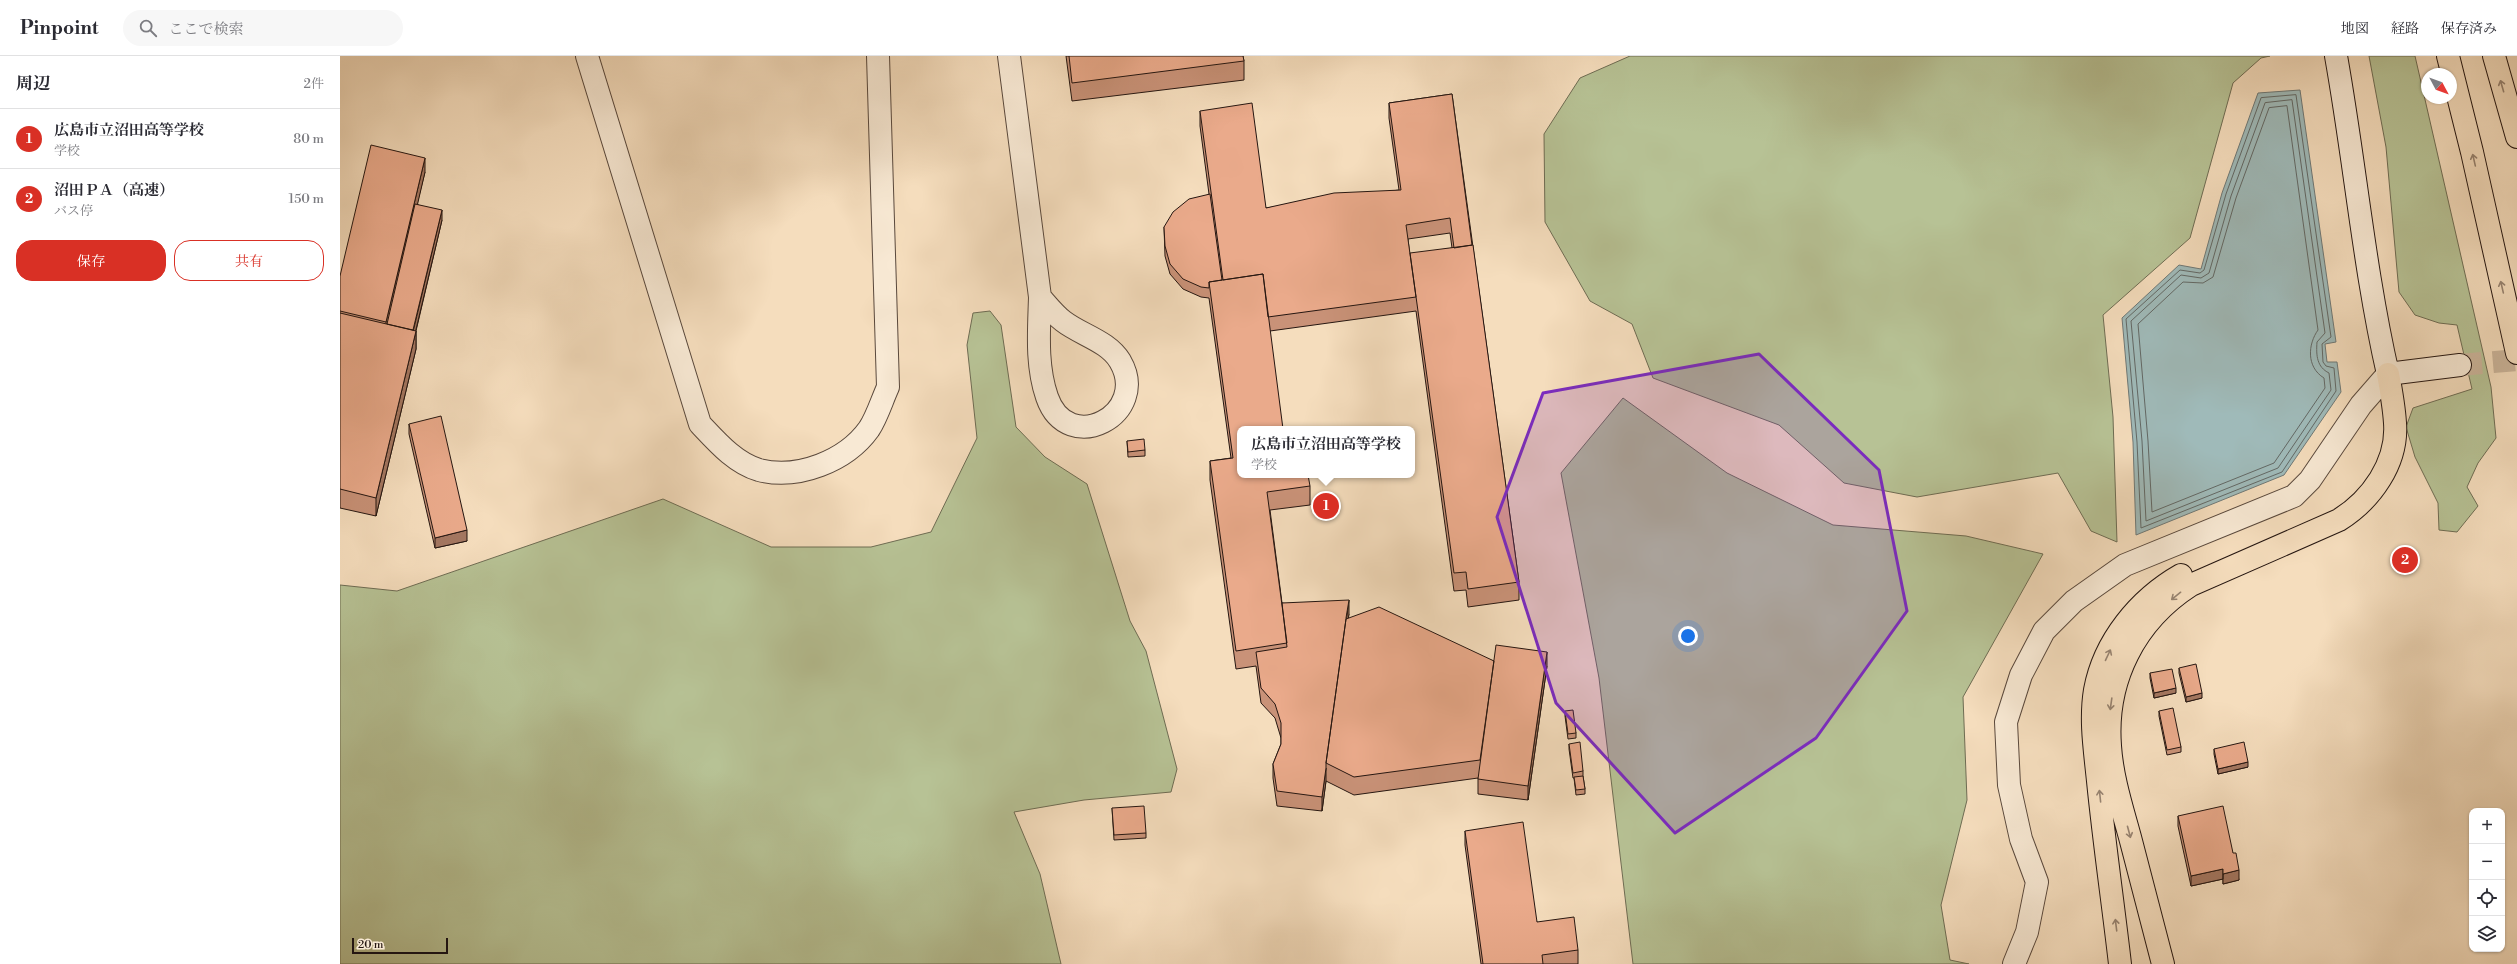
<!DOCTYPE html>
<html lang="ja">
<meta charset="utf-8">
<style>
:root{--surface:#fff;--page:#f7f7f7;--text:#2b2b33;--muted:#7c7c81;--line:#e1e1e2;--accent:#d93025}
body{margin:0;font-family:"Libre Bodoni","Noto Serif JP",serif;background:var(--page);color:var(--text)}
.controls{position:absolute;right:12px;bottom:12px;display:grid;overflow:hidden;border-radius:8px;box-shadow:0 1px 3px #0004}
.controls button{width:36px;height:36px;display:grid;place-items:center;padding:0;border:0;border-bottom:1px solid var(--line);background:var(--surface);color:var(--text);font:20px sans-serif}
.compass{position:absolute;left:2081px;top:12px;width:36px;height:36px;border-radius:50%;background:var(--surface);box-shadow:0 1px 3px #0004;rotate:131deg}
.scale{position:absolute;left:12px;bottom:10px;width:96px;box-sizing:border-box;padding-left:4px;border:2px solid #251611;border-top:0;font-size:11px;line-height:14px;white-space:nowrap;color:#251611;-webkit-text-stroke:3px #f8e9d4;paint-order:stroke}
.you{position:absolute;left:1348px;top:580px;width:14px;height:14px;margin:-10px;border:3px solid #fff;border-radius:50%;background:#1a73e8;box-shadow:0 0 0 6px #1a73e833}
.badge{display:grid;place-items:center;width:26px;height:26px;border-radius:50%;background:var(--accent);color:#fff;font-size:13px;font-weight:700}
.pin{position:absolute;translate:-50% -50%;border:2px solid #fff;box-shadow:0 1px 4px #0006}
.popup{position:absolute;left:897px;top:370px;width:178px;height:52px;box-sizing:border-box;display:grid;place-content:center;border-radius:8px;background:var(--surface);filter:drop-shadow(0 1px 3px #0005);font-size:13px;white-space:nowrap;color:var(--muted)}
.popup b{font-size:15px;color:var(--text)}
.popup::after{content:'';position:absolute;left:50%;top:100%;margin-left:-8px;border:8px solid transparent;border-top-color:var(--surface)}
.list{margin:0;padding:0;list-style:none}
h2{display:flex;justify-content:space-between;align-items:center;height:52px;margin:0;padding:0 16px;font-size:17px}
h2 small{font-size:13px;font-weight:400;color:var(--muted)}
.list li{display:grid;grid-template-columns:26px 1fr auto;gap:12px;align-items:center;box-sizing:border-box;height:60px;padding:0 16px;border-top:1px solid var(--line)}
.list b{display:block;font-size:15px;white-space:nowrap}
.list p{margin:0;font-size:13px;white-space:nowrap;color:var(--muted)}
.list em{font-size:13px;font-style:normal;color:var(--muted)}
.actions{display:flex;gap:8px;padding:12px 16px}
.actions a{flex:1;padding:9px 0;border:1px solid var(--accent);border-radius:16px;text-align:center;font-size:14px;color:var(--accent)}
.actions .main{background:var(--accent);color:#fff}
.icon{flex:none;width:22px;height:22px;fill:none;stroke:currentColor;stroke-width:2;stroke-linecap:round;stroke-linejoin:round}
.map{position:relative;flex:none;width:2177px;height:908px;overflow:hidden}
header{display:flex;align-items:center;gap:24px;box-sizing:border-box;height:56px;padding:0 20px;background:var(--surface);border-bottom:1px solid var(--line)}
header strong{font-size:19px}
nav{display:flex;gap:22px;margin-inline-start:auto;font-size:14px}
.search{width:280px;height:36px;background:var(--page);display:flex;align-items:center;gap:10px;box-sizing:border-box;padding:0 14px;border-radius:22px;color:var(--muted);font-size:15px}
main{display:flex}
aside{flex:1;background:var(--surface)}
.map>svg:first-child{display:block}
</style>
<header>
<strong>Pinpoint</strong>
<div class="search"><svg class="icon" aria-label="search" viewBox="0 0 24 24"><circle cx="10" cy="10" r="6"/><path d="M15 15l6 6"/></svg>ここで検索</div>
<nav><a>地図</a><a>経路</a><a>保存済み</a></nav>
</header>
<main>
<aside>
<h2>周辺<small>2件</small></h2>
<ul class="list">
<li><span class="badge">1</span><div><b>広島市立沼田高等学校</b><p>学校</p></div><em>80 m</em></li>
<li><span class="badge">2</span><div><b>沼田ＰＡ（高速）</b><p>バス停</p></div><em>150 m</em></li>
</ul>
<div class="actions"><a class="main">保存</a><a>共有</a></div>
</aside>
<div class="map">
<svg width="2177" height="908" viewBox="0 0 2177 908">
<rect width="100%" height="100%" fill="#f5ddbd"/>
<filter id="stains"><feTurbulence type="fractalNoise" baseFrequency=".005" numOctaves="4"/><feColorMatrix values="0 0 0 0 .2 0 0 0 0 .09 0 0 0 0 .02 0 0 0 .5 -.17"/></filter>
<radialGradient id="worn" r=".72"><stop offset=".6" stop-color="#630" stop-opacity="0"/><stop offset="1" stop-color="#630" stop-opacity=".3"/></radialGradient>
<path fill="#b7c295" stroke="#6e6c53" d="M1290,0H1930L1921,2L1893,27L1850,182L1763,259L1773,361L1777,486L1751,475L1718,417L1577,441L1504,427L1439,369L1313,322L1292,268L1250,245L1205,166L1204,78L1240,22Z
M2029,0H2075L2151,331L2156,382L2138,407L2127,431L2138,450L2117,476L2099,474L2098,447L2075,401L2066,371L2073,352L2132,333L2117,269L2099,267L2075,259L2059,236L2046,91Z
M650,255L661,269L676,371L705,401L747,428L790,565L806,595L837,713L831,736L744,744L674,756L700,818L721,908H0V529L57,535L323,443L431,491H531L591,476L637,382L627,289L633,257Z
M1283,342L1387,417L1493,469L1626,480L1703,498L1623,641L1627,744L1601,849L1610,904L1629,908H1293L1259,622L1221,417Z"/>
<path fill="#9fbab9" stroke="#6e7876" d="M1960,34L1996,286L1985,288L1987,306H1997L2001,336L1944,419L1796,479L1793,386L1782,262L1839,209L1861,213L1882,137L1918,37Z"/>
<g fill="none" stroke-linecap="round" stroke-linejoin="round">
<path stroke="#626865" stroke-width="1" d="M1956,39L1991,281L1982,288L1983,306L1986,310L1994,312L1996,335L1942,416L1801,472L1797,386L1786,263L1840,214L1860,217L1864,214L1886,138L1921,42Z
M1952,44L1985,277L1977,286C1976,300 1977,311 1989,317L1991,334L1938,412L1806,465L1802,385L1791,265L1841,219L1861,222L1869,217L1891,140L1925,47Z
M1947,50L1978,274C1968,288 1966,311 1984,322L1985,332L1934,407L1812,456L1808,385L1798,268L1843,226L1863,227L1873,221L1896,142L1929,52Z"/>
<path stroke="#cbb59b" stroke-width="22" stroke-dasharray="22 11" stroke-linecap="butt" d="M2120,309L2177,304"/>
<defs>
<path id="street" d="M247,0L360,368C377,386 395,407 419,414C458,424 506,405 529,373C537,361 542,344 548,331L538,0
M669,0L700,241C707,249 715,259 723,265C741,279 768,285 780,305C811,358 728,402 707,341C696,309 699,275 700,241
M1674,908L1687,876L1697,826L1681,783L1669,729L1666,666L1681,619L1704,575L1734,545L1785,509L1954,440L1970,424L2021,349L2048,318"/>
<path id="secondary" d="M1996,0C2015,106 2024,213 2048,318L2120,309"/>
<path id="highway" d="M2108,0L2132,96L2177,297
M2154,0L2177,81
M1780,908C1773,847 1764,786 1758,725C1755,695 1750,664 1755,634C1764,585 1799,543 1841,519
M1823,908C1812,867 1802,826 1791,785C1783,755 1772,722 1770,690C1765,624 1795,565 1851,529L1999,464C2031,444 2058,407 2055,367C2054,351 2051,334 2048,318"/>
</defs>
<use href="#street" stroke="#59483c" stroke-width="24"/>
<use href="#secondary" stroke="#251611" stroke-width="24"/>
<use href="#highway" stroke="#251611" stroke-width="24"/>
<use href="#street" stroke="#f8e9d4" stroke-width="22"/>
<use href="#secondary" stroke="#f8e9d4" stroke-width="22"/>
<use href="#highway" stroke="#f5ddbd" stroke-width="22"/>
</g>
<path fill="#c99278" stroke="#251611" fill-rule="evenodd" d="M726,0H903L904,5V24L732,45Z
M1112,38L1179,526V544L1128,551L1126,534L1114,535L1076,255L930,275L900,373L970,430V449L930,454L942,547L1009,558L1008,562L1154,605L1207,610L1188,744L1138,738V722L1014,739L986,725L982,755L937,750L933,722V708L941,688V682L935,662L921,647L916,610L896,613L870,424V405L891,402L869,242L861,241L843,233L830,218L825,200L824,171L869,138L860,70V55L926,152L1059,134L1049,62V47ZM1110,177L1112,192L1070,201L1068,183Z
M85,116L77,148L102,164L76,275V293L36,460L0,452V220Z
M69,368L127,485L95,492L69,378Z
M787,385L805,394V400L788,401Z
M1839,612L1862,642L1846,646L1839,617Z
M1810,617L1836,637L1814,642L1810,622Z
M1225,655L1236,677V682L1228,683L1225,660Z
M1819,655L1841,691V696L1827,699L1819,660Z
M1229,688L1243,715V720L1245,733V738L1236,739L1234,722H1233L1229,693Z
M1874,693L1908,711L1878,718L1874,698Z
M772,752L806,777V782L774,784Z
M1838,760L1893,797L1899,824L1883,828V823L1851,830L1838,770Z
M1125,775L1197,866L1238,894V908H1141L1125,789Z"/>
<path fill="#a47761" stroke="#251611" d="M85,102V116L49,271L46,270V266Z
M102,154V164L73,286V276Z
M76,275V293L36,460V442Z
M127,474V485L95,492V482Z
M1009,544V558L988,708Z
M1207,596V610L1188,744V730Z
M1836,632V637L1814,642V637Z
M1862,637V642L1846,646V641Z
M1908,706V711L1878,718V713Z
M986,712V725L982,755V741Z
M1883,813V823L1851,830V820Z
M1899,814V824L1883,828V818Z"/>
<path fill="#eaaa8b" stroke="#251611" d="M729,0H903L904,5L732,27Z
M1112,38L1132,189L1114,192L1110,162L1066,169L1076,241L928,261L923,218L883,224L860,55L912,47L926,152L994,137L1061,134L1049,47Z
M31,89L85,102L46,266L0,255V220Z
M870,138L882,224L869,226V232L861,231L843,223L830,208L825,190L824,171L833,156L849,143Z
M75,148L102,154L73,274L47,268Z
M1133,189L1179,526L1128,533L1126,516L1114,517L1070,197Z
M923,218L943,373H900V419H968L970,430L927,436L947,587L896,595L870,405L893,402L869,226Z
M0,257L76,275L36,442L0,433Z
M101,360L127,474L95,482L69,368Z
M804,383L805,394L788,396L787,385Z
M1009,544L1006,562V563L986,707V712L982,741L937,735L933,708L941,688V667L935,648L921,632L916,596L947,591L942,547Z
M1039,551L1154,605L1140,704L1014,721L986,707L1006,563Z
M1156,589L1207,596L1188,730L1138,723Z
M1856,608L1862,637L1846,641L1839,612Z
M1832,613L1836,632L1814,637L1810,617Z
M1833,652L1841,691L1827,694L1819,655Z
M1233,654L1236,677L1228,678L1225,655Z
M1240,686L1243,715L1233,717L1229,688Z
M1904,686L1908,706L1878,713L1874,693Z
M1243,720L1245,733L1236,734L1234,721Z
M804,750L806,777L774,779L772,752Z
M1883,750L1893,797H1896L1899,814L1883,818V813L1851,820L1838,760Z
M1183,766L1197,866L1234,861L1238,894L1202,899L1203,908H1143L1125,775Z"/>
<defs><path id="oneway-shaft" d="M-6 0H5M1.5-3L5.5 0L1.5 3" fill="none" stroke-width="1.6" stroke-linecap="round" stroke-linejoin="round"/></defs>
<g stroke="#978370">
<use href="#oneway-shaft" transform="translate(2162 30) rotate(-106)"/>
<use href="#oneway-shaft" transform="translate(2134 104) rotate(-103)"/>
<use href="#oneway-shaft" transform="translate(2162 231) rotate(-103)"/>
<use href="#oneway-shaft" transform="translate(1836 540) rotate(141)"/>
<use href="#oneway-shaft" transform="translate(1768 599) rotate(-65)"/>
<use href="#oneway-shaft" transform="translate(1771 648) rotate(98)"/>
<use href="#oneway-shaft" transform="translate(1760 740) rotate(-96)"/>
<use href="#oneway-shaft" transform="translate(1789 776) rotate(75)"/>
<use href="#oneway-shaft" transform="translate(1776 869) rotate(-97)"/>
</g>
<path fill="#7b2cbf" fill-opacity="0.2" stroke="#7b2cbf" stroke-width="3" stroke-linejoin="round" d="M1419,298L1539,414L1567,555L1476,682L1335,777L1216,647L1157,461L1203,337Z"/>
<rect width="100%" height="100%" filter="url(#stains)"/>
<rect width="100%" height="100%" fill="url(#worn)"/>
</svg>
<div class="controls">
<button>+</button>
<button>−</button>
<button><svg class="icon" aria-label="locate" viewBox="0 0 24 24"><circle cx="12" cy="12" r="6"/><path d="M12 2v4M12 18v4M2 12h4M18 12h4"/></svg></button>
<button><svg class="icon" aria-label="layers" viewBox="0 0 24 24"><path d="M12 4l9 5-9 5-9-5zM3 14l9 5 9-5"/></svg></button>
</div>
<svg class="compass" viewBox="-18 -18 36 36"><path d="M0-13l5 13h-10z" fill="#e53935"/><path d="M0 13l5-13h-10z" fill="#7c7c81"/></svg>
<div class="scale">20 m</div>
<div class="you"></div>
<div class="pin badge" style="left:986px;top:450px">1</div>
<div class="popup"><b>広島市立沼田高等学校</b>学校</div>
<div class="pin badge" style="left:2065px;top:504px">2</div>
</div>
</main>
